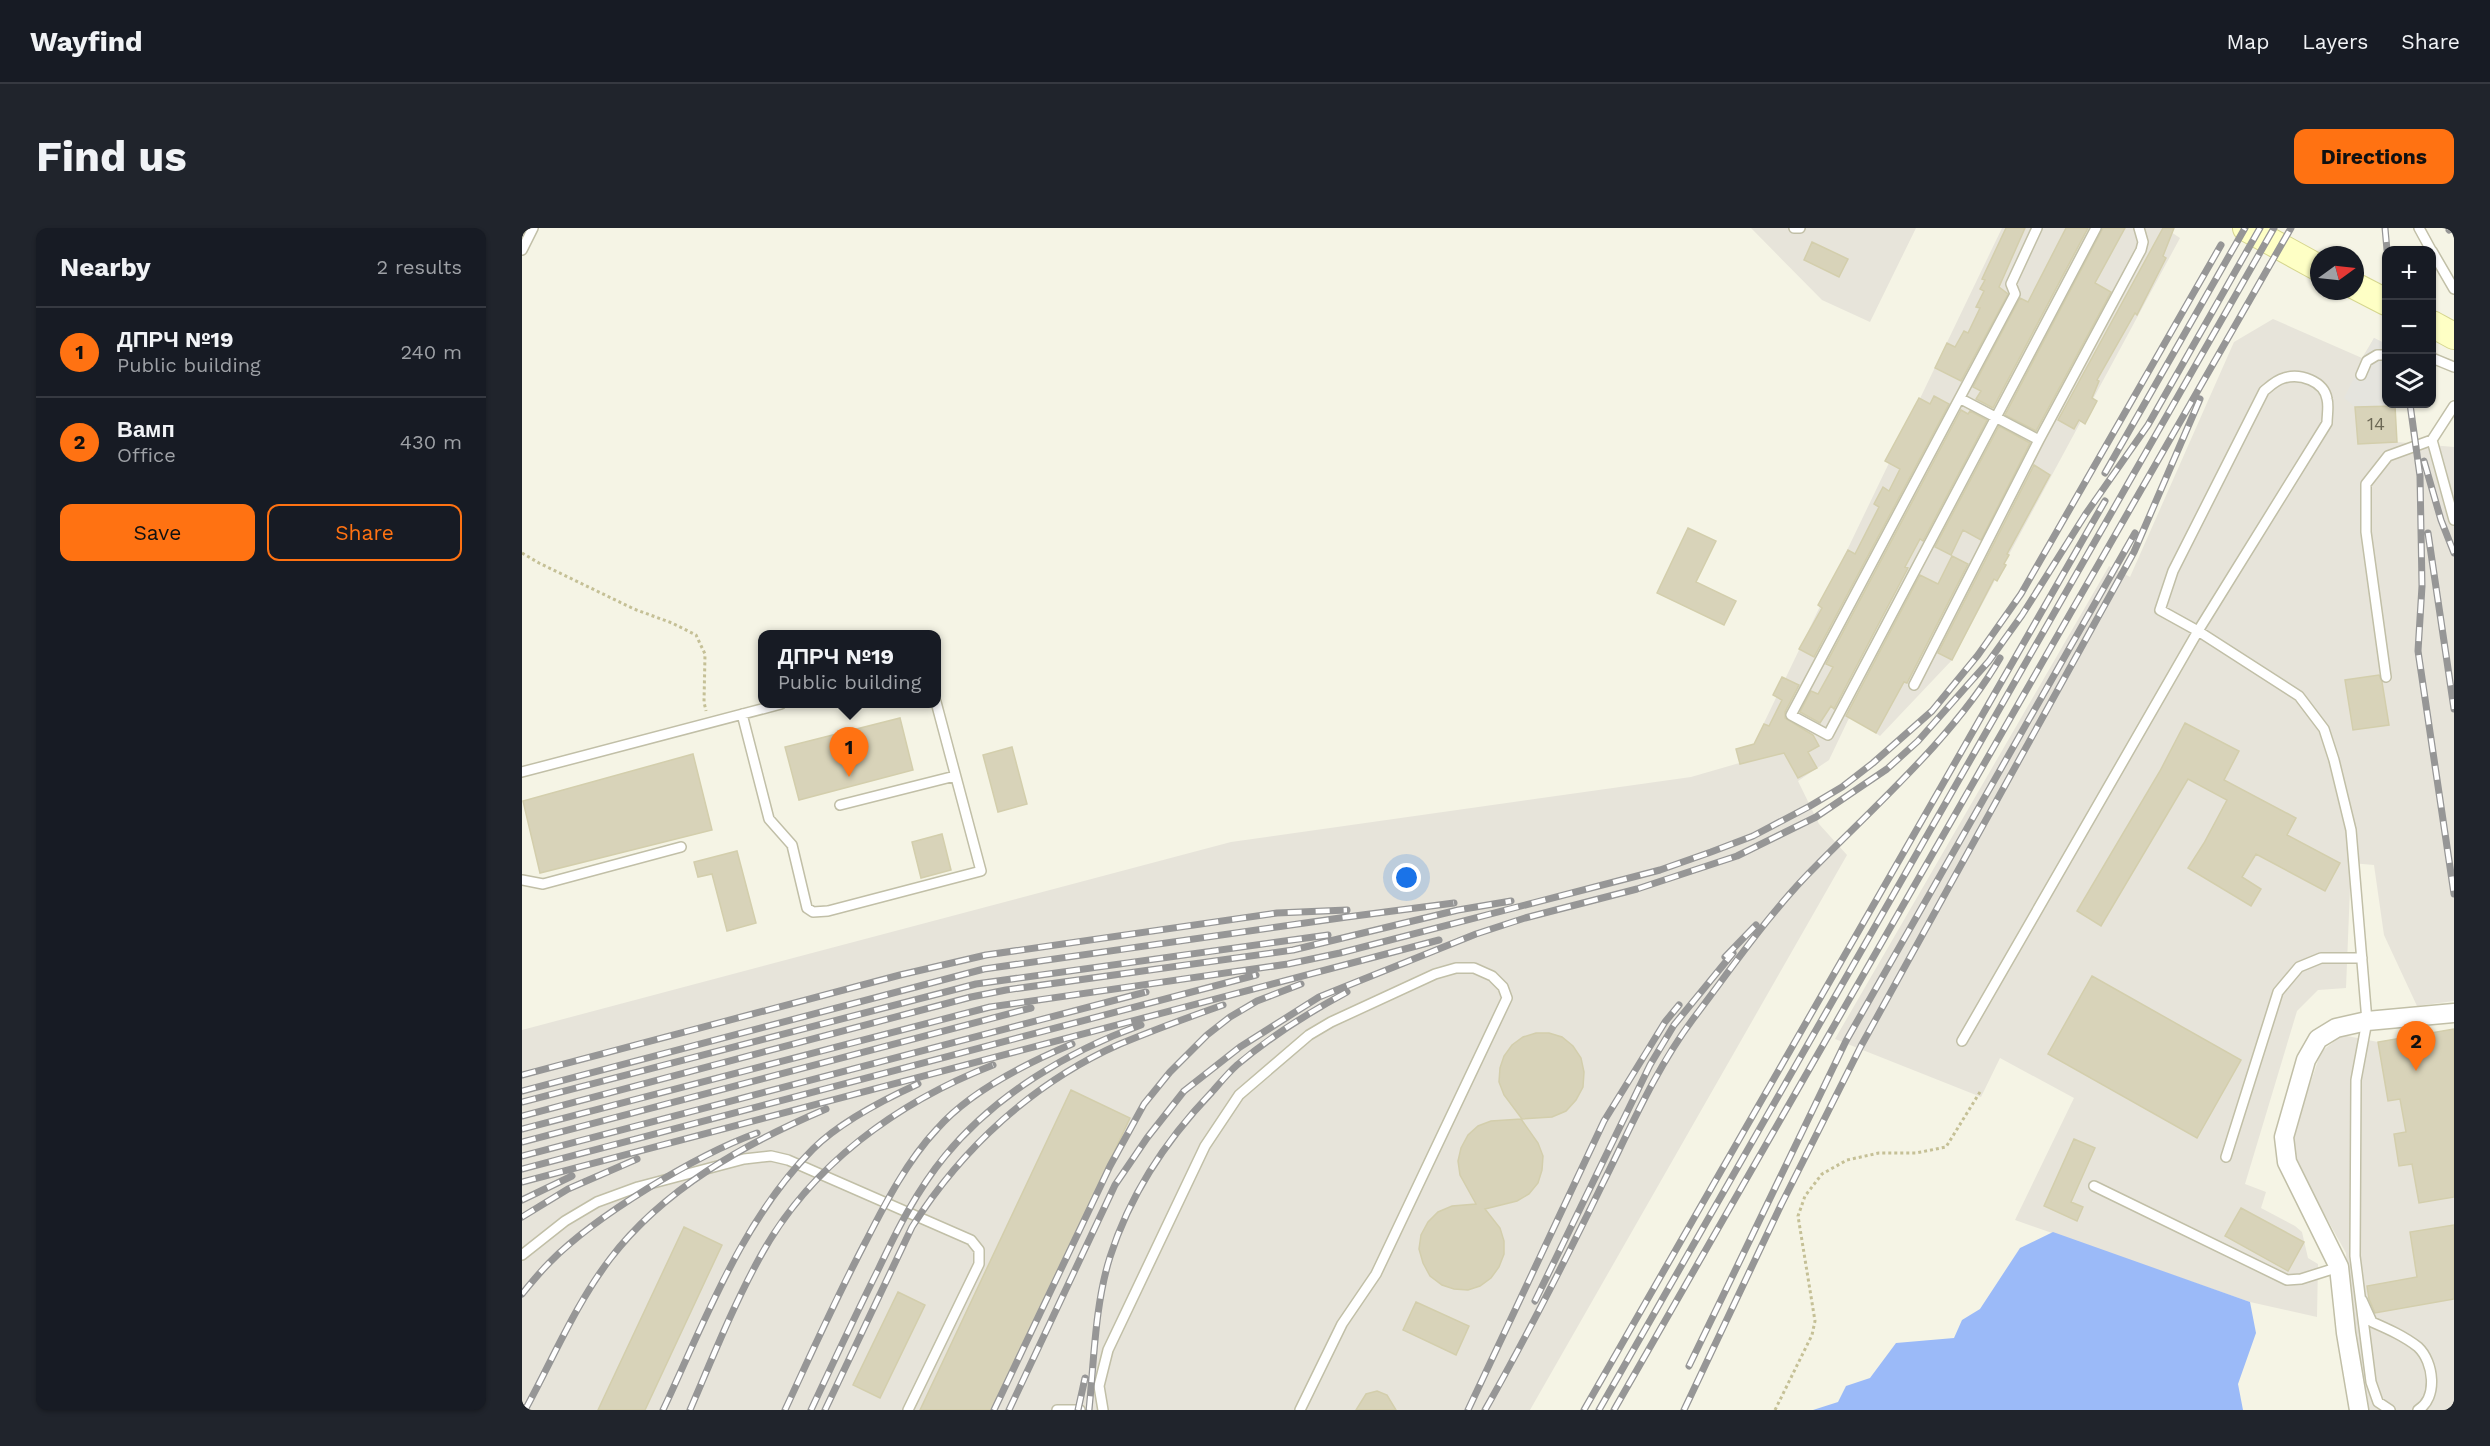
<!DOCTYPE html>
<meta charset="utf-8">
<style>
:root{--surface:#171b24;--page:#20242c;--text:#f1f3f6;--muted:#9ea1a6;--line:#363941;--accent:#ff7212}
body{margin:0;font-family:"Work Sans",sans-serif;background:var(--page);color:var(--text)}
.controls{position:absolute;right:18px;top:18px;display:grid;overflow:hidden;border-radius:12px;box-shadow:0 2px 4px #0004}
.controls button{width:54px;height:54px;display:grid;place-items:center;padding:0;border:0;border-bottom:2px solid var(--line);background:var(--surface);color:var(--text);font:30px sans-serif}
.compass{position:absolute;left:1788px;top:18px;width:54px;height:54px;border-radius:50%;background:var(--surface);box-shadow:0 2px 4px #0004;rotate:75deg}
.you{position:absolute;left:885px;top:650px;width:21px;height:21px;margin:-15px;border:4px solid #fff;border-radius:50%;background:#1a73e8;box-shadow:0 0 0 9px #1a73e833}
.badge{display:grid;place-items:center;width:39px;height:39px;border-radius:50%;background:var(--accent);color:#111;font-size:20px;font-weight:700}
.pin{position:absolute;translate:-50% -50px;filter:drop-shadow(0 2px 3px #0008)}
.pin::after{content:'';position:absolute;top:32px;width:21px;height:18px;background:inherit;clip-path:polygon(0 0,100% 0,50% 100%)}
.popup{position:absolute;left:236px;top:402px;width:183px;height:78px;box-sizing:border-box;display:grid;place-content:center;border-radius:12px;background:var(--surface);filter:drop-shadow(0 2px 4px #0005);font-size:20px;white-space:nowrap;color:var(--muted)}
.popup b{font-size:22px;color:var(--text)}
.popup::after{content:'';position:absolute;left:50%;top:100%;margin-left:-12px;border:12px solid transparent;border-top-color:var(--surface)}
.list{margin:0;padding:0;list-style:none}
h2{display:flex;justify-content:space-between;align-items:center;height:78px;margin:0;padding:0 24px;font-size:26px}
h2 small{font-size:20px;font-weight:400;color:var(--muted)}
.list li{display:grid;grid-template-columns:39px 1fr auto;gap:18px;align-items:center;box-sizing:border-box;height:90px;padding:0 24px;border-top:2px solid var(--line)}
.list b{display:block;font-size:22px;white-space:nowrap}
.list p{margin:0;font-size:20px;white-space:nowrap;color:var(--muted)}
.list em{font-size:20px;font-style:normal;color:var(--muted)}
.actions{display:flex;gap:12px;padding:18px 24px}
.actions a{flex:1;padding:14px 0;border:2px solid var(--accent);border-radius:12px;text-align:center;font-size:21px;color:var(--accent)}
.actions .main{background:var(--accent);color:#111}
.icon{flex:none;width:33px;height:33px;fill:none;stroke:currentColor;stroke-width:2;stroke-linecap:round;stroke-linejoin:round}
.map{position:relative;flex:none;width:1932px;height:1182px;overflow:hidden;border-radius:12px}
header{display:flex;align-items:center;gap:36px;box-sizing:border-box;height:84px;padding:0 30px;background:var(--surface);border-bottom:2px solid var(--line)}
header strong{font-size:28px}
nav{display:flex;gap:33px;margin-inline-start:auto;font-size:21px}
.intro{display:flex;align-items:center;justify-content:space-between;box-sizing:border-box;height:144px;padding:0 36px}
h1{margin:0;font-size:42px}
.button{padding:15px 27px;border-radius:12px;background:var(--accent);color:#111;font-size:21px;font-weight:700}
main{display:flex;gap:36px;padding:0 36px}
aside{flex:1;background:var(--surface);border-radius:12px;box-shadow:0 2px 4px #0004}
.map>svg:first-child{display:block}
</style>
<header>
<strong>Wayfind</strong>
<nav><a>Map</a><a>Layers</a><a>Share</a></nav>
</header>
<div class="intro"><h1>Find us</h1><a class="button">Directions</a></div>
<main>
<aside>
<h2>Nearby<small>2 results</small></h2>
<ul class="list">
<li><span class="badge">1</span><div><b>ДПРЧ №19</b><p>Public building</p></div><em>240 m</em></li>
<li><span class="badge">2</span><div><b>Вамп</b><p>Office</p></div><em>430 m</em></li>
</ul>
<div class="actions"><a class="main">Save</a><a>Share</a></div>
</aside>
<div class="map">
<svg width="1932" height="1182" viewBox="0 0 1932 1182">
<rect width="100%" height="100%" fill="#f5f4e5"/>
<path fill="#e7e4da" d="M1229,0H1394L1348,94L1300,72Z
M1480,0H1643L1658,10L1430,432L1358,508L1328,488L1307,532L1276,553L1297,596L1325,627L1008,1182H0V802L709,614L1169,549L1252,525L1240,499Z
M1751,91L1840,130L1852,110L1864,116V176H1873L1875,214L1932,219V773L1895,778L1862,707L1852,637L1829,635L1824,760L1796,762L1775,783L1723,956L1744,964L1739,980L1773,998L1780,1004L1786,1030L1796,1036L1795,1089L1728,1074L1493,992L1552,870L1478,830L1459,869L1313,811L1587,338L1608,349L1712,114Z
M1932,801V1182H1846L1827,1091L1824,1025L1771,930L1772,903L1799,824L1820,807L1856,814Z"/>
<path fill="#e5e4de" d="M1852,110L1864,116V176H1873V178L1833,179L1822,170Z"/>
<path fill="#9bbaf8" d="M1531,1004L1728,1074L1734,1105L1716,1156L1721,1182H1291L1316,1174L1324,1158L1348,1150L1374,1115L1432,1110L1440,1092L1458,1081L1498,1020Z"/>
<path fill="#d8d3b9" stroke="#d3ceac" stroke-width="1.5" d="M1484,0H1503L1477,59L1486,66L1439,153L1413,140L1425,115L1433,119L1442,103L1446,105L1458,80L1454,79L1462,63L1458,61L1463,52L1460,51Z
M1544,0H1566L1471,180L1454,171L1459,163L1451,159L1498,70L1506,74Z
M1581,0H1603L1573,55L1589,64L1514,203L1483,187Z
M1641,0H1652L1641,28L1644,30L1615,87L1613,85L1575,152L1577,153L1570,170L1575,173L1563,196L1557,192L1552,201L1536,192Z
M1290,14L1326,31L1317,49L1282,32Z
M1412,168L1427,176L1292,429L1277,421L1300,380L1296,377L1326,322L1333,326L1357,279L1352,276L1361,259L1367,263L1378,241L1363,233L1397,170L1408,176Z
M1873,178L1875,214L1836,216L1833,179Z
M1439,182L1446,186L1448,183L1465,192L1401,313L1398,311L1383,339L1386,340L1312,481L1309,478L1298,495L1278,484L1289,463L1296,466L1311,439L1304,436Z
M1477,198L1508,215L1459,312L1441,302L1429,327L1413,319Z
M1512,237L1528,247L1485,326L1487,327L1482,336L1484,337L1475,353L1472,351L1430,432L1416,425Z
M1166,300L1194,313L1174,354L1214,373L1202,397L1135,365Z
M1430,328L1446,336L1385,455L1382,454L1354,505L1324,488L1398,347L1416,356Z
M1857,447L1860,454L1867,497L1831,502L1823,452Z
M1260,449L1277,457L1263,484V490L1291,507L1297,518L1286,524L1295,540L1276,550L1262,525L1218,536L1214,521L1232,516L1242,496L1247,498L1260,472L1251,467Z
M378,490L391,542L277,572L263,519Z
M1663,495L1717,523L1702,552L1774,590L1765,607L1818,635L1803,663L1734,626L1720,649L1739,661L1729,678L1666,640L1682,615L1705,572L1666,551L1579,698L1555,683L1638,543Z
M490,519L505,576L476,584L461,527Z
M171,526L190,602L18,645L1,573Z
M420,606L429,642L399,650L390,614Z
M215,623L234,695L205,703L190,646L176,649L172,634Z
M1570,748L1719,832L1675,910L1526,826Z
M1932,801V969L1897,975L1890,936L1877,938L1872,906L1884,904L1878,871L1866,873L1856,814Z
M1014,805H1027L1040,809L1051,818L1059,830L1062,844L1061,859L1054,872L1044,883L1030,889L1000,891L982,867L977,854L978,840L982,828L990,817L1001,809Z
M549,862L608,890L470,1182H398Z
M999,891L1016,915L1021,928L1020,942L1016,955L1007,966L995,973L963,981L978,1000L982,1013V1026L977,1039L969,1050L958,1058L946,1062L932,1061L920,1057L908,1048L901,1035L897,1021L899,1007L906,994L916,984L930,978L954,976L938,947L936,933L939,920L946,907L956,898L969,893Z
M1552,911L1573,920L1549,974L1561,979L1555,993L1522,978Z
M1719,980L1782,1014L1766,1043L1703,1008Z
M1932,997V1071L1853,1085L1847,1071L1845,1058L1895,1049L1888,1004Z
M162,999L200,1017L123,1182H76Z
M376,1064L403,1077L358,1170L331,1157Z
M894,1074L947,1098L934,1127L881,1102Z
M855,1163L865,1167L874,1182H834L844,1166Z"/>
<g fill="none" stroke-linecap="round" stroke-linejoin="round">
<defs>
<path id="service" d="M1272,0H1278
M1515,0L1489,56L1493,66L1269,487L1306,507L1574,0
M1897,0L1909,22
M0,22L11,0
M1910,23L1932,61
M1910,130L1932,139
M1839,147L1845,133L1855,127H1864
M1439,171L1517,212
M1932,178L1910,212L1932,292
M1864,449L1844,304V256L1866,228L1910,212
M1392,457L1517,212L1619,22L1621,14L1617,0
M220,486L247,591L270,617L285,680L291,684L306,683L459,643L414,474
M0,544L259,476
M318,577L433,548
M0,652L21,656L159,619
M1440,813L1676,403L1805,195C1805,187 1807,178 1805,171C1802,153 1778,145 1762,150C1754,152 1748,158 1742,163L1651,343L1638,382L1676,403L1777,468L1802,501L1812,532L1829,602L1845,793L1834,852L1833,1028L1849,1154L1856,1174L1868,1182
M1704,929L1756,764L1777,739L1799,730H1840
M1572,958L1765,1052L1779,1051L1817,1039
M0,1027L43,993L75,974L116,959L222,931L249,928L266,932L449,1012L457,1022V1036L386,1182
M1840,1072L1850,1094C1866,1101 1882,1108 1896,1119C1912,1134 1916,1170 1896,1182
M535,1182H558
M581,1182L577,1158L586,1122L683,918L717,867L787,807L809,794L913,746L934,740H952L970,748L981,759L985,770L854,1046L820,1096L778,1182"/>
<path id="minor" d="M1837,1182L1824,1105L1817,1039L1765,934L1762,909L1784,832L1796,811L1814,800L1845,793L1932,785"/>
<path id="secondary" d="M1724,0L1797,40
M1833,58L1864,74
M1910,96L1932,108"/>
</defs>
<use href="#service" stroke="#c1bfa7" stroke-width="12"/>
<use href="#minor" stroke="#c1bfa7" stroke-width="21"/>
<use href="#secondary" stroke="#d6d68e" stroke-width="28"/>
<path stroke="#c5c096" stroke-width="3" stroke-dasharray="3 3" stroke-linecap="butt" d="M0,325L17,335L112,381L150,395L174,407L183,426L182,474L184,483
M1253,1182L1290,1107L1293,1093L1276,988L1283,968L1300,946L1325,932L1357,925H1394L1424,919L1458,864"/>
<use href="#service" stroke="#fff" stroke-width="9"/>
<use href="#minor" stroke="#fff" stroke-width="18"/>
<use href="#secondary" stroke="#feffc5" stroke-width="26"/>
<defs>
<path id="rail" d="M1863,0L1865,22
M1927,2L1928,0
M1888,176L1898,248L1900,358L1896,423L1932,666
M1902,233L1919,292L1932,325
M1583,245L1723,0
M1906,305L1932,481
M1203,729L1234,697
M0,847L378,747L464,727L755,685L825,682
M0,863L462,741L825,689L932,675
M0,874L454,756L806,707
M0,888L449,769L484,762L771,722L936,682L989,673
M0,901L468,779L766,736L818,725L1138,642L1189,624L1231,608L1288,578L1320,559L1351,535L1410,483L1456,427L1499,366L1699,17
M0,914L509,780
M0,928L624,764
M0,941L734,747
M0,954L917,712
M0,972L50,948
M0,989L46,961L115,931
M0,1066C9,1055 18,1044 28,1034C73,988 174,927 235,905
M1013,1073L1128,837L1152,797L1211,725
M1167,1138L1324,813L1613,305
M3,1182C31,1131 53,1077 88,1031C141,961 224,915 304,881
M141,1182C183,1093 220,992 291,921C317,895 363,871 396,856
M168,1182C190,1131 211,1078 238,1029C288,937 376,874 471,837
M263,1182C289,1126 315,1068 344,1013C364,974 385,933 415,901C447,864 505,835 550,816
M289,1182C311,1135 333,1088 356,1042C375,1002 395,962 423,928C472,868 546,823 619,797
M303,1182L390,999C440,920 512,854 598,816C632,802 667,789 701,777
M472,1182L588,938L622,876L648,844L685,807L708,789L735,773L779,756
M487,1182L593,957L625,910L662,863L718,819L797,769L954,706L1003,690L1115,661L1215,628L1294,589L1365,541L1396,513L1467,433L1500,387L1563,287L1626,197L1738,0
M556,1182L563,1150
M567,1182C572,1133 573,1076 588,1029C608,966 645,911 690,864C698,855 706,845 715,837C749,808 786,785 825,764
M946,1182L1082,893L1143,794L1157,777
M963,1182C1005,1108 1043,1033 1080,957C1108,901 1133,842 1171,791C1209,741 1250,681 1295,637C1356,575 1435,505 1478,430
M1062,1182L1583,273
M1077,1182L1752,0
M1092,1182L1769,0
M1162,1182L1259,977L1339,818L1612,324L1678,171"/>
</defs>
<use href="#rail" stroke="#969696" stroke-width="7"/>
<use href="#rail" stroke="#fff" stroke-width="4.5" stroke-dasharray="14" stroke-linecap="butt"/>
</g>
<g text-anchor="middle" stroke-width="6" stroke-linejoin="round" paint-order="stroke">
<g font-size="18" fill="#6c6855">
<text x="1854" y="202">14</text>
</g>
</g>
</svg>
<div class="controls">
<button>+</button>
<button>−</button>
<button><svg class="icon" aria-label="layers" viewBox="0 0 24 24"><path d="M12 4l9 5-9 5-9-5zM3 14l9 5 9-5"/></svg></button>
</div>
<svg class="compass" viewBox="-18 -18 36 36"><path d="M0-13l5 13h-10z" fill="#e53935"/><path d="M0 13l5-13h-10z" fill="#9ea1a6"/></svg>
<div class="you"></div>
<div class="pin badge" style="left:327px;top:549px">1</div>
<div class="popup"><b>ДПРЧ №19</b>Public building</div>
<div class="pin badge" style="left:1894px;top:843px">2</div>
</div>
</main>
